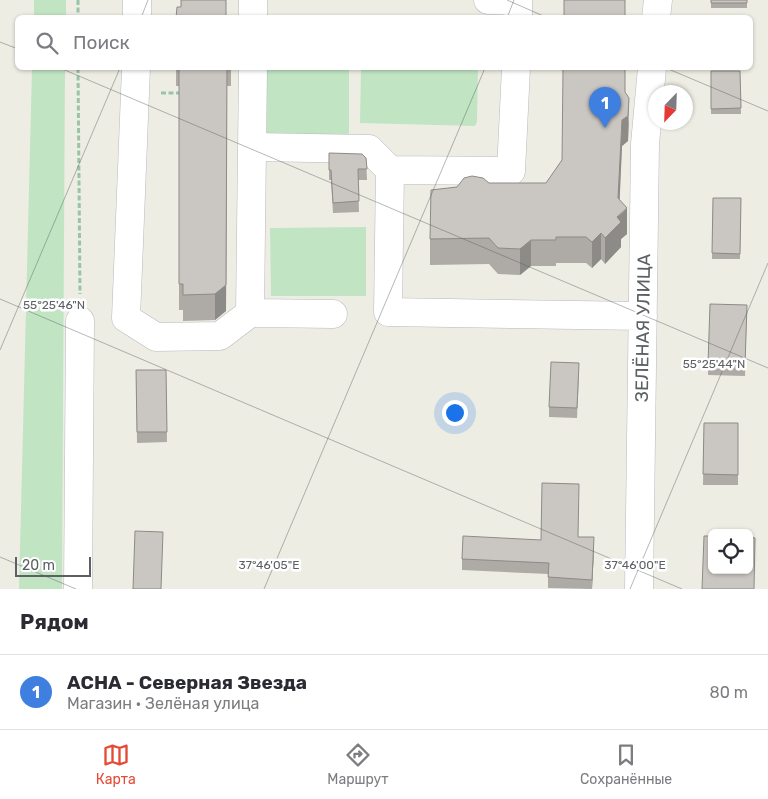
<!DOCTYPE html>
<html lang="ru">
<meta charset="utf-8">
<style>
:root{--surface:#fff;--page:#f7f7f7;--text:#2b2b33;--muted:#7c7c81;--line:#e1e1e2;--accent:#e54a34}
body{margin:0;font-family:Rubik,sans-serif;background:var(--page);color:var(--text)}
.controls{position:absolute;right:15px;bottom:15px;display:grid;overflow:hidden;border-radius:8px;box-shadow:0 1px 4px #0004}
.controls button{width:45px;height:45px;display:grid;place-items:center;padding:0;border:0;border-bottom:1px solid var(--line);background:var(--surface);color:var(--text);font:25px sans-serif}
.compass{position:absolute;left:648px;top:85px;width:45px;height:45px;border-radius:50%;background:var(--surface);box-shadow:0 1px 4px #0004;rotate:203deg}
.scale{position:absolute;left:15px;bottom:12px;width:76px;box-sizing:border-box;padding-left:5px;border:2px solid #5c5f64;border-top:0;font-size:14px;line-height:18px;white-space:nowrap;color:#5c5f64;-webkit-text-stroke:4px #fff;paint-order:stroke}
.you{position:absolute;left:454px;top:412px;width:18px;height:18px;margin:-12px;border:4px solid #fff;border-radius:50%;background:#1a73e8;box-shadow:0 0 0 8px #1a73e833}
.badge{display:grid;place-items:center;width:32px;height:32px;border-radius:50%;background:var(--accent);color:#fff;font-size:16px;font-weight:700}
.pin{position:absolute;translate:-50% -41px;filter:drop-shadow(0 1px 2px #0008)}
.pin::after{content:'';position:absolute;top:26px;width:18px;height:15px;background:inherit;clip-path:polygon(0 0,100% 0,50% 100%)}
.list{margin:0;padding:0;list-style:none}
h2{display:flex;justify-content:space-between;align-items:center;height:65px;margin:0;padding:0 20px;font-size:21px}
h2 small{font-size:16px;font-weight:400;color:var(--muted)}
.list li{display:grid;grid-template-columns:32px 1fr auto;gap:15px;align-items:center;box-sizing:border-box;height:75px;padding:0 20px;border-top:1px solid var(--line)}
.list b{display:block;font-size:19px;white-space:nowrap}
.list p{margin:0;font-size:16px;white-space:nowrap;color:var(--muted)}
.list em{font-size:16px;font-style:normal;color:var(--muted)}
.icon{flex:none;width:28px;height:28px;fill:none;stroke:currentColor;stroke-width:2;stroke-linecap:round;stroke-linejoin:round}
.map{position:relative;flex:none;width:768px;height:589px;overflow:hidden}
.search{position:absolute;background:var(--surface);box-shadow:0 1px 4px #0004;left:15px;right:15px;top:15px;height:55px;display:flex;align-items:center;gap:12px;box-sizing:border-box;padding:0 18px;border-radius:8px;color:var(--muted);font-size:19px}
.sheet{height:140px;background:var(--surface)}
nav{display:flex;justify-content:space-around;align-items:center;box-sizing:border-box;height:70px;border-top:1px solid var(--line);background:var(--surface);font-size:14px;color:var(--muted)}
nav a{display:grid;justify-items:center;gap:2px}
nav .on{color:var(--accent)}
.map>svg:first-child{display:block}
</style>
<div class="map">
<svg width="768" height="589" viewBox="0 0 768 589">
<rect width="100%" height="100%" fill="#eeede4"/>
<path fill="#c1e5c3" d="M34,0H66V17H34Z
M32,68H65L62,589H19Z
M266,68H349V136H267Z
M361,68H478L477,122L475,126L360,123Z
M366,227V296H271L270,228Z"/>
<g fill="none" stroke-linecap="round" stroke-linejoin="round">
<defs>
<path id="minor" d="M488,0L518,1V18
M137,18V0
M253,18V0
M656,18L658,0
M136,68L126,318L156,337L220,336L250,313
M253,68L250,313L333,314
M252,147L369,149L390,170L511,171L516,68
M390,170L388,312L643,316
M78,589L80,321
M639,589L645,144L652,68"/>
</defs>
<use href="#minor" stroke="#b7b9be" stroke-width="29"/>
<path stroke="#99c4a7" stroke-width="3" stroke-dasharray="5 2.5" stroke-linecap="butt" d="M78,0V18
M78,68L80,294
M161,93H182"/>
<use href="#minor" stroke="#fff" stroke-width="28"/>
</g>
<path fill="#aeaaa6" d="M711,0H747V8H711Z
M176,68H231V86H227L226,311L215,320L183,321V310H179V86H176Z
M711,71H740L741,114H711Z
M625,92L629,124L628,141L622,146L619,199L627,234L621,239V247L605,264L601,259L592,268L586,263H556V266H531L520,275L498,274L489,264L430,265V239L489,183H546L562,160Z
M329,153L366,158L367,180H358L359,212L333,213L331,180H329Z
M713,198H741L740,259H712Z
M747,305L745,376L708,375V364Z
M136,370H166L167,442L137,443Z
M579,374L577,418L549,417V407Z
M704,423H738V485H703Z
M578,537L594,548L592,589L548,588V574L462,570V559L541,540Z"/>
<path fill="#8d8b87" d="M227,68L226,311L215,320V294Z
M629,98L628,141L622,146L619,216L627,208V234L621,239V247L605,264V238L618,198L622,120Z
M601,233V259L592,268V242Z
M531,240V266L520,275V249Z
M594,537V548L592,589V580Z"/>
<path fill="#cac6c1" stroke="#8d8b87" d="M181,0H226V18H176L177,7H181Z
M564,0H625V18H564Z
M711,0H747V3H711Z
M179,68H227L226,285L215,294L183,295V284H179Z
M563,68H625V92L629,98L628,116L622,120L618,198L627,208L617,217L621,222L605,238L601,233L592,242L586,237H556V240H531L520,249L498,248L489,238L430,239L431,190L457,187L464,178L472,176L483,178L489,183H546L562,160Z
M711,71H740L741,108L711,109Z
M329,153L362,154L366,158L367,169H358L359,201L333,203L331,170H329Z
M713,198H741L740,254L712,253Z
M710,304L747,305L745,365L708,364Z
M551,362L579,363L577,408L549,407Z
M136,370H166L167,432H137Z
M704,423H738V475L703,474Z
M542,483L579,484L578,537H594L592,580L548,577L549,563L462,559L463,536L541,540Z
M135,531L163,532L161,589H133Z
M704,536H712V570H749V537L755,538L754,589H702Z"/>
<path fill="none" stroke="#5c5f64" stroke-width="1" stroke-opacity="0.45" d="M507,0L548,18M141,18L148,0M507,18L514,0M0,42L18,49M60,68L768,368M666,68L768,111M0,299L682,589M0,350L120,68M0,557L76,589M264,589L485,68M630,589L768,263"/>
<g text-anchor="middle" stroke-width="5" stroke-linejoin="round" paint-order="stroke">
<g font-size="18" fill="#5c5f64" stroke="#fff">
<text transform="translate(643 328) rotate(-89)" y="6">ЗЕЛЁНАЯ УЛИЦА</text>
</g>
</g>
<g font-size="12" text-anchor="middle" fill="#5c5f64" stroke="#fff" stroke-width="5" stroke-linejoin="round" paint-order="stroke">
<text x="54" y="309">55°25'46"N</text>
<text x="714" y="368">55°25'44"N</text>
<text x="269" y="569">37°46'05"E</text>
<text x="635" y="569">37°46'00"E</text>
</g>
</svg>
<div class="controls">
<button><svg class="icon" aria-label="locate" viewBox="0 0 24 24"><circle cx="12" cy="12" r="6"/><path d="M12 2v4M12 18v4M2 12h4M18 12h4"/></svg></button>
</div>
<svg class="compass" viewBox="-18 -18 36 36"><path d="M0-13l5 13h-10z" fill="#e53935"/><path d="M0 13l5-13h-10z" fill="#7c7c81"/></svg>
<div class="scale">20 m</div>
<div class="you"></div>
<div class="pin badge" style="left:605px;top:128px;background:#3f7fe0">1</div>
<div class="search"><svg class="icon" aria-label="search" viewBox="0 0 24 24"><circle cx="10" cy="10" r="6"/><path d="M15 15l6 6"/></svg>Поиск</div>
</div>
<section class="sheet">
<h2>Рядом<small></small></h2>
<ul class="list">
<li><span class="badge" style="background:#3f7fe0">1</span><div><b>АСНА - Северная Звезда</b><p>Магазин · Зелёная улица</p></div><em>80 m</em></li>
</ul>
</section>
<nav>
<a class="on"><svg class="icon" aria-label="map" viewBox="0 0 24 24"><path d="M3 6l6-2 6 2 6-2v14l-6 2-6-2-6 2zM9 4v14M15 6v14"/></svg>Карта</a>
<a><svg class="icon" aria-label="directions" viewBox="0 0 24 24"><path d="M12 3l9 9-9 9-9-9zM9 14v-3h6M13 9l2 2-2 2"/></svg>Маршрут</a>
<a><svg class="icon" aria-label="saved" viewBox="0 0 24 24"><path d="M7 4h10v16l-5-4-5 4z"/></svg>Сохранённые</a>
</nav>
